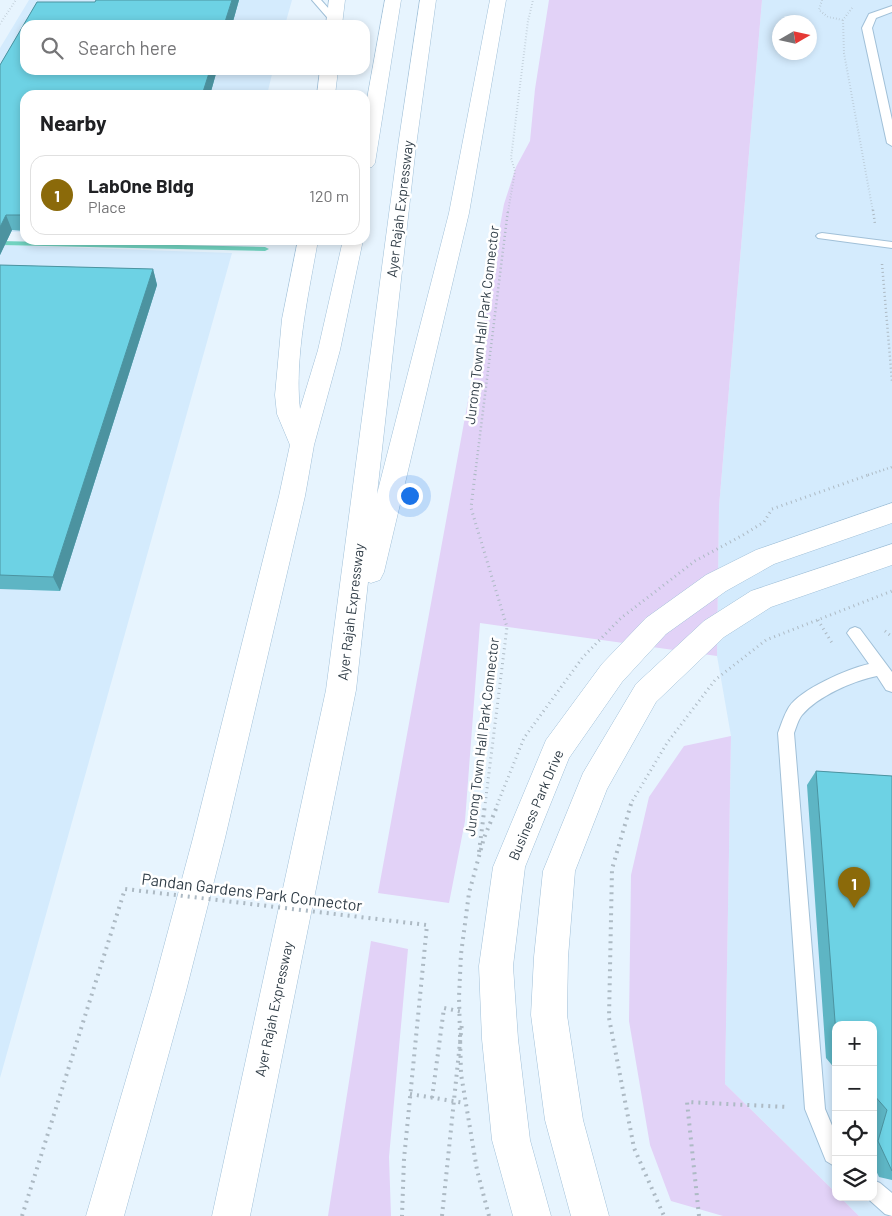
<!DOCTYPE html>
<meta charset="utf-8">
<style>
:root{--surface:#fff;--page:#f6f6f6;--text:#202124;--muted:#757577;--line:#e0e0e0;--accent:#8b6a0a}
body{margin:0;font-family:Barlow,sans-serif;background:var(--page);color:var(--text)}
.controls{position:absolute;right:15px;bottom:15px;display:grid;overflow:hidden;border-radius:10px;box-shadow:0 2px 8px #0003}
.controls button{width:45px;height:45px;display:grid;place-items:center;padding:0;border:0;border-bottom:1px solid var(--line);background:var(--surface);color:var(--text);font:25px sans-serif}
.compass{position:absolute;left:772px;top:15px;width:45px;height:45px;border-radius:50%;background:var(--surface);box-shadow:0 2px 8px #0003;rotate:81deg}
.you{position:absolute;left:409px;top:495px;width:18px;height:18px;margin:-12px;border:4px solid #fff;border-radius:50%;background:#1a73e8;box-shadow:0 0 0 8px #1a73e833}
.badge{display:grid;place-items:center;width:32px;height:32px;border-radius:50%;background:var(--accent);color:#fff;font-size:16px;font-weight:700}
.pin{position:absolute;translate:-50% -41px;filter:drop-shadow(0 1px 2px #0008)}
.pin::after{content:'';position:absolute;top:26px;width:18px;height:15px;background:inherit;clip-path:polygon(0 0,100% 0,50% 100%)}
.list{margin:0;padding:0;list-style:none}
h2{display:flex;justify-content:space-between;align-items:center;height:65px;margin:0;padding:0 20px;font-size:21px}
h2 small{font-size:16px;font-weight:400;color:var(--muted)}
.list li{display:grid;grid-template-columns:32px 1fr auto;gap:15px;align-items:center;box-sizing:border-box;height:80px;margin:0 10px 10px;padding:0 10px;border:1px solid var(--line);border-radius:15px}
.list b{display:block;font-size:19px;white-space:nowrap}
.list p{margin:0;font-size:16px;white-space:nowrap;color:var(--muted)}
.list em{font-size:16px;font-style:normal;color:var(--muted)}
.icon{flex:none;width:28px;height:28px;fill:none;stroke:currentColor;stroke-width:2;stroke-linecap:round;stroke-linejoin:round}
.map{position:relative;flex:none;width:892px;height:1216px;overflow:hidden}
.search{position:absolute;background:var(--surface);box-shadow:0 2px 8px #0003;left:20px;top:20px;width:350px;height:55px;display:flex;align-items:center;gap:12px;box-sizing:border-box;padding:0 18px;border-radius:15px;color:var(--muted);font-size:19px}
.panel{position:absolute;background:var(--surface);box-shadow:0 2px 8px #0003;left:20px;top:90px;width:350px;height:155px;border-radius:15px}
.map>svg:first-child{display:block}
</style>
<div class="map">
<svg width="892" height="1216" viewBox="0 0 892 1216">
<rect width="100%" height="100%" fill="#e7f4fe"/>
<path fill="#d4ebfd" fill-rule="evenodd" d="M29,0H292L285,25H25V70H273L267,95H25V232H0V48Z
M762,0H892V1216H859L840,1197H873V1025H836V1193L725,1084L731,736L717,656L719,507ZM780,22H810V52H780Z
M0,245L232,253L0,1078Z"/>
<path fill="#e2d2f7" d="M549,0H762L719,507L717,656L480,623L465,821L449,903L378,893L504,204L516,167L530,141L535,89Z
M731,736L725,1084L836,1193V1197H840L859,1216H723L671,1201L650,1145L629,1021L631,875L649,797L684,746Z
M371,941L408,949L389,1157L391,1216H328Z"/>
<g fill="none" stroke-linecap="round" stroke-linejoin="round">
<path fill="#71d3c0" fill-rule="evenodd" d="M0,241L265,247L269,249L265,251L0,245Z"/>
<defs>
<path id="lane" d="M312,0H321L338,19V23H332Z
M892,6V12L876,18L872,28L892,120V146L887,143L862,28L869,14Z
M822,233L892,242V248L818,238L816,236L818,234Z
M855,627L860,629L892,672V692L886,690L877,676C853,681 818,696 802,715C798,720 796,728 794,733L825,1109L836,1135V1167L826,1161L805,1109L778,733C781,725 784,715 789,707C801,689 847,669 869,664L847,633L850,629Z
M873,1180L880,1183L892,1193V1216L885,1214L866,1197H873Z"/>
<path id="street" d="M892,503V523L774,564L726,591L666,634L622,682L569,758L525,867L513,966L518,1039L530,1140L551,1216H513L492,1140L482,1039L479,966L493,867L546,740L602,664L646,618L706,575L756,550Z
M892,544V565L771,607L724,637L656,702L607,789L575,871L568,957L567,1015L583,1120L609,1216H571L545,1120L531,1015L534,957L543,871L583,773L636,684L704,621L751,591Z"/>
<path id="highway" d="M329,0H345L342,25H326Z
M385,0H401L375,163L372,167L365,169V110Z
M420,0H436L416,146L377,494L449,213L490,0H506L469,213L384,572L380,580L371,583L368,582L356,690L250,1216H212L326,690L398,146Z
M320,70H338L335,95H317Z
M298,240H318C309,292 294,357 300,409L318,350L343,240H363L340,350L314,445L305,496L225,838L186,991L124,1216H86L152,991L193,838L279,496L290,445L277,414L275,395L282,319Z"/>
</defs>
<use href="#lane" stroke="#a1c0d8" stroke-width="2"/>
<use href="#street" stroke="#a1c0d8" stroke-width="1"/>
<use href="#highway" stroke="#a1c0d8" stroke-width="1"/>
<path stroke="#adbac4" stroke-width="2" stroke-dasharray="0.5 2.5" stroke-linecap="butt" d="M822,0L819,10L828,17L843,20
M852,8L843,20L844,53L873,212
M0,24L16,0
M508,212L515,171L511,158L528,21L533,0"/>
<path stroke="#adbac4" stroke-width="2.5" stroke-dasharray="1 3" stroke-linecap="butt" d="M873,210L875,224
M882,264L892,381
M475,475L508,210
M868,475L892,467"/>
<path stroke="#adbac4" stroke-width="3" stroke-dasharray="1 4" stroke-linecap="butt" d="M475,474L471,508L507,627L485,805
M743,535L764,522L772,509L871,474
M818,620L832,643
M885,631L892,637
M630,805L667,743L715,680L766,640L892,591"/>
<path stroke="#adbac4" stroke-width="4" stroke-dasharray="2 5" stroke-linecap="butt" d="M631,804L612,869L609,1018L634,1148L664,1216
M479,852L485,804
M432,1098L444,1008L463,1012
M442,1216L462,1023
M699,1216L687,1102L787,1107"/>
<use href="#lane" fill="#fff" fill-rule="evenodd"/>
<use href="#street" fill="#fff" fill-rule="evenodd"/>
<use href="#highway" fill="#fff" fill-rule="evenodd"/>
<path stroke="#adbac4" stroke-width="3" stroke-dasharray="1 4" stroke-linecap="butt" d="M497,805L524,738L583,657L621,618L695,561L743,535"/>
<path stroke="#adbac4" stroke-width="4" stroke-dasharray="2 5" stroke-linecap="butt" d="M410,1094L465,1103
M22,1216L125,889L427,925L404,1159L402,1216
M489,1216L477,1170L461,1074L459,997L461,954L469,893L484,838L498,804"/>
</g>
<path fill="#5eb5c4" d="M96,0H239L232,25H25V70H217L210,95H25V231L12,230L0,255V65L37,2H95Z
M0,265L153,269L157,285L60,591L0,589Z
M816,771L892,776V1180L879,1177L873,1164V1120L874,1117L873,1116V1025H836V1070L826,1058L807,785Z"/>
<path fill="#4c93a0" d="M232,0H239L232,25H224Z
M210,70H217L210,95H202Z
M6,215L12,230L0,255V227Z
M153,269L157,285L60,591L53,577Z"/>
<path fill="#6dd2e4" stroke="#4c93a0" d="M96,0H232L224,25H25V70H210L202,95H25V215H6L0,227V65L37,2H95Z
M0,265L153,269L53,577L0,575Z
M816,771L892,776V1171L878,1141L887,1110L873,1094V1025H836V1034Z"/>
<g text-anchor="middle" stroke-width="5" stroke-linejoin="round" paint-order="stroke">
<g font-size="14" fill="#2f3c46" stroke="#fff">
<text transform="translate(400 209) rotate(-83)" y="5">Ayer Rajah Expressway</text>
<text transform="translate(482 325) rotate(-83)" y="5">Jurong Town Hall Park Connector</text>
<text transform="translate(351 612) rotate(-83)" y="5">Ayer Rajah Expressway</text>
<text transform="translate(482 737) rotate(-83)" y="5">Jurong Town Hall Park Connector</text>
<text transform="translate(536 805) rotate(-67)" y="5">Business Park Drive</text>
<text transform="translate(274 1009) rotate(-78)" y="5">Ayer Rajah Expressway</text>
</g>
<g font-size="16" fill="#2f3c46" stroke="#fff">
<text transform="translate(252 892) rotate(7)" y="6">Pandan Gardens Park Connector</text>
</g>
</g>
</svg>
<div class="controls">
<button>+</button>
<button>−</button>
<button><svg class="icon" aria-label="locate" viewBox="0 0 24 24"><circle cx="12" cy="12" r="6"/><path d="M12 2v4M12 18v4M2 12h4M18 12h4"/></svg></button>
<button><svg class="icon" aria-label="layers" viewBox="0 0 24 24"><path d="M12 4l9 5-9 5-9-5zM3 14l9 5 9-5"/></svg></button>
</div>
<svg class="compass" viewBox="-18 -18 36 36"><path d="M0-13l5 13h-10z" fill="#e53935"/><path d="M0 13l5-13h-10z" fill="#757577"/></svg>
<div class="you"></div>
<div class="pin badge" style="left:854px;top:908px">1</div>
<div class="search"><svg class="icon" aria-label="search" viewBox="0 0 24 24"><circle cx="10" cy="10" r="6"/><path d="M15 15l6 6"/></svg>Search here</div>
<section class="panel">
<h2>Nearby<small></small></h2>
<ul class="list">
<li><span class="badge">1</span><div><b>LabOne Bldg</b><p>Place</p></div><em>120 m</em></li>
</ul>
</section>
</div>
